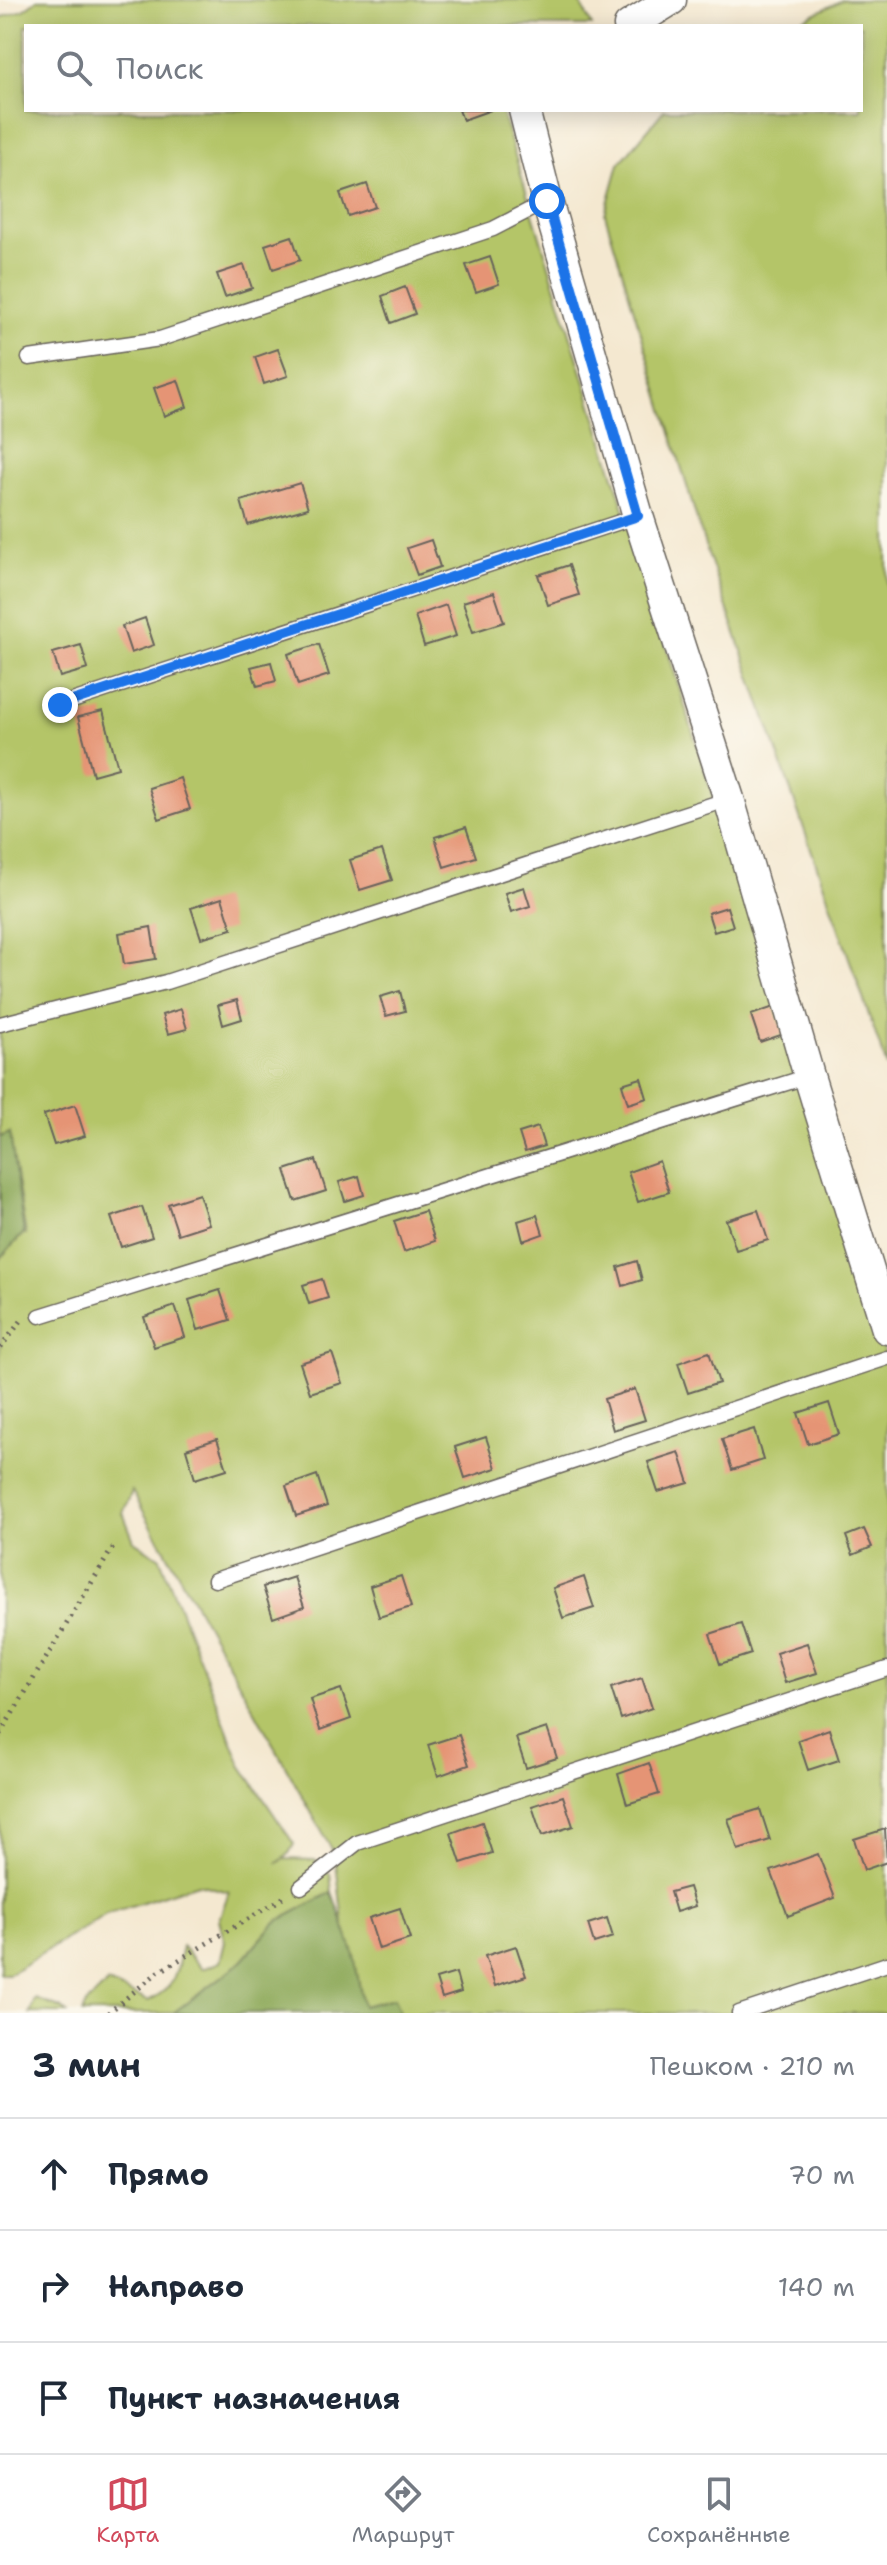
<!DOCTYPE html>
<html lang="ru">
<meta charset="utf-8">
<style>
:root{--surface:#fff;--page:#f2f2f3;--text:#1f2937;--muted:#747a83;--line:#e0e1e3;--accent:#d1495b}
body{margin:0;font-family:"Shantell Sans",sans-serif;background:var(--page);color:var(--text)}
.stop{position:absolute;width:24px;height:24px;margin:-18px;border:6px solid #1a73e8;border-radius:50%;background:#fff}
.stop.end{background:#1a73e8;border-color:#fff;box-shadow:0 2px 8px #0008}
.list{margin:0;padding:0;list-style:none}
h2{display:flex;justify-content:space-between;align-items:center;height:104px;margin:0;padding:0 32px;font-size:34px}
h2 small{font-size:26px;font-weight:400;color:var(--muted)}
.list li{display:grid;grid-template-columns:52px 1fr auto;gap:24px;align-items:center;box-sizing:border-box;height:112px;padding:0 32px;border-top:2px solid var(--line)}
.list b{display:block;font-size:30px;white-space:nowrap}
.list em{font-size:26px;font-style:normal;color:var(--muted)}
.icon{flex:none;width:44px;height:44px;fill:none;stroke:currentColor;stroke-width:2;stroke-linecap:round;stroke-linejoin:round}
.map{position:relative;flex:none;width:887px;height:2013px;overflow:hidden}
.search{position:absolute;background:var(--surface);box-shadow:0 4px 20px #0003;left:24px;right:24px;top:24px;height:88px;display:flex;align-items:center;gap:20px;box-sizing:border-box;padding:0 28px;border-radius:0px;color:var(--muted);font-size:30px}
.sheet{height:440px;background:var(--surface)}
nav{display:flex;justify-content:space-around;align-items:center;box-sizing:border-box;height:112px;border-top:2px solid var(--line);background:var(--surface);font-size:22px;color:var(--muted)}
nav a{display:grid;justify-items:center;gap:4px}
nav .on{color:var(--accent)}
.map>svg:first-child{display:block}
</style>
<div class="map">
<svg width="887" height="2013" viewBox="0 0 887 2013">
<rect width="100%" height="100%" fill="#fbf7ec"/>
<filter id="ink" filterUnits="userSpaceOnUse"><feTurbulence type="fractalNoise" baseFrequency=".0125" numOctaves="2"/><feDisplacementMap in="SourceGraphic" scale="16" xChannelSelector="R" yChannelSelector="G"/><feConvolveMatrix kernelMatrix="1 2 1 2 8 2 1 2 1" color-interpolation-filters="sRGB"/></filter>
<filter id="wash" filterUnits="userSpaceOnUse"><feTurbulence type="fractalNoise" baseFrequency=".006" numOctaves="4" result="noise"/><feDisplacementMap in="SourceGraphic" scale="32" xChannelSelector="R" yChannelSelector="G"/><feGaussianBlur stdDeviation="1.8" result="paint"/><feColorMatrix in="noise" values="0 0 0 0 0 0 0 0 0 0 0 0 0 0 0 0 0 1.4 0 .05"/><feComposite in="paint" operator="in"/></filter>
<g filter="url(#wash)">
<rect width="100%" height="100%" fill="#f4e8d0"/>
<path fill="#b4c568" stroke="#687042" stroke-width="2" d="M37,0H579L592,26H26V110H501L887,1361V2013H354L335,1855L132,1491L123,1513L134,1541L160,1558L241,1765L294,1844L288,1855L276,1864L284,1859L315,1860L330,1874L332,1892L276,1922L239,1964L173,2013H82L86,2004L108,1983L148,2001C176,1987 176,1976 182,1946L202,1969L220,1962L225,1942L219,1919L229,1892L198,1884L106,1914L9,1974H0V1261L2,1256L24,1233L26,1234L9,1134L0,1137V18L23,10Z
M842,0H887V1067L702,536L605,214L619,164L664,110H861V26H790Z
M35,1999L60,2008L67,2013H30Z"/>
<path fill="#8faa5c" stroke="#56633c" stroke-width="2" d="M10,1133L24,1233L2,1256L0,1261V1137Z
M332,1892L354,1955L363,2006L394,1998L400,2013H173L239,1964L276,1922Z"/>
<g id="blocks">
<path fill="#e59474" d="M459,110H491L463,120Z
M367,184L375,207L348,216L340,193Z
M292,236L300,260L273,269L265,245Z
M490,257L499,284L476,292L466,265Z
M244,265L252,288L225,297L217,274Z
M405,287L415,314L391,323L382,296Z
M278,349L288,376L264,384L255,357Z
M178,380L187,407L164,416L154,388Z
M300,483L308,508L248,525L241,501Z
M431,540L440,567L417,575L407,548Z
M569,565L579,595L548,605L538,575Z
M494,592L504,622L473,632L463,602Z
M446,605L456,636L424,646L415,616Z
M145,618L154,645L131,653L122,626Z
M319,644L329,675L298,685L288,654Z
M81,645L88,669L60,677L53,653Z
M271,662L276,681L257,686L251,667Z
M103,711L118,768L93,775L78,717Z
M180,778L190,809L159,819L149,788Z
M466,827L476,857L444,867L435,837Z
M382,850L392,880L360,890L350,860Z
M524,887L530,906L511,912L505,893Z
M222,898L232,929L201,938L191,908Z
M727,907L733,926L714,932L708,913Z
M151,927L156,959L124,964L119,933Z
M400,991L405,1011L386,1016L380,997Z
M237,1000L242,1019L223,1025L218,1005Z
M774,1007L784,1034L760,1042L751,1015Z
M181,1009L187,1029L168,1034L162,1015Z
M641,1078L647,1098L628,1104L622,1084Z
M75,1105L85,1136L54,1145L44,1115Z
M538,1127L544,1146L525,1152L519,1133Z
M316,1160L326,1191L295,1201L285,1170Z
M659,1161L669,1192L638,1202L628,1172Z
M359,1176L364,1195L345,1201L339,1182Z
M199,1194L209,1224L178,1234L168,1204Z
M142,1207L152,1237L121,1247L111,1217Z
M758,1210L768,1240L736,1250L726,1220Z
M425,1211L435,1241L404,1252L394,1221Z
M537,1215L543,1234L523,1241L518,1221Z
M637,1261L642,1280L623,1286L618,1267Z
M322,1279L328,1298L309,1304L303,1285Z
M220,1290L230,1320L198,1330L189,1300Z
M175,1306L185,1337L154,1347L144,1317Z
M709,1352L719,1383L688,1393L678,1363Z
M332,1353L342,1383L310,1393L300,1363Z
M635,1389L645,1420L613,1430L604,1399Z
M829,1403L839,1434L808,1444L798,1413Z
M754,1429L763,1460L732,1470L722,1439Z
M486,1437L496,1468L465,1478L455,1447Z
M217,1439L227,1469L195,1479L186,1449Z
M679,1452L689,1483L658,1492L648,1462Z
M317,1475L327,1506L296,1516L286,1486Z
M864,1529L872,1547L853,1555L846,1536Z
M401,1576L411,1607L379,1617L370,1586Z
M294,1577L304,1607L273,1618L263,1587Z
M584,1577L594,1608L563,1618L553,1588Z
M741,1624L751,1654L720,1664L710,1634Z
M807,1643L817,1673L785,1683L776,1653Z
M642,1678L652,1708L621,1719L611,1688Z
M341,1689L351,1719L320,1730L310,1699Z
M547,1728L557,1758L526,1768L516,1738Z
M829,1729L839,1760L808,1770L798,1740Z
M459,1735L469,1765L438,1776L428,1745Z
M649,1763L659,1794L627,1804L618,1774Z
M563,1796L573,1826L542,1836L532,1806Z
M760,1809L770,1840L738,1850L728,1819Z
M482,1822L492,1853L461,1863L451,1833Z
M885,1829L887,1862L864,1870L854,1839Z
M818,1854L835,1898L788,1916L771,1871Z
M689,1887L695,1906L676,1912L670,1892Z
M400,1908L410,1939L379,1949L369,1918Z
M607,1918L613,1937L594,1943L588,1924Z
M516,1946L526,1976L495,1986L485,1956Z
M456,1973L461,1992L442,1998L436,1979Z"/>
</g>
</g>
<g filter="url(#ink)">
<use href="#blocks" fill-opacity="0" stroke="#68635b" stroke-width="2"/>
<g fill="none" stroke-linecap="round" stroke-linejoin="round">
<defs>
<path id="lane" d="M29,358L160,339L493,229L547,201
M60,705L638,516
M0,1024L166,982L729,799
M40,1316L809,1076
M215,1580L887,1358
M301,1887L357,1843L887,1669
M739,2013L887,1964"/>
<path id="street" d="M629,26L671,0
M524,110L547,201L638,516L729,799L809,1076L887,1329"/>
</defs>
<use href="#lane" stroke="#68635b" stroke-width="17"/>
<use href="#street" stroke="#68635b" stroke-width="33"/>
<path stroke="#68635b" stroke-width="5" stroke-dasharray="2 6" stroke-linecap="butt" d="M0,1348L21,1321
M0,1734L115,1544
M108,2013L157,1973L283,1898"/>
<use href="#lane" stroke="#fff" stroke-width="14"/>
<use href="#street" stroke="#fff" stroke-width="30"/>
</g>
</g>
<g fill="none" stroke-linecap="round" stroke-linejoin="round" filter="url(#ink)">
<path stroke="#1a73e8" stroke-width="10" d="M60,705L638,516L547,201"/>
</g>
</svg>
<div class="stop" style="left:547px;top:201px"></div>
<div class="stop end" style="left:60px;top:705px"></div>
<div class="search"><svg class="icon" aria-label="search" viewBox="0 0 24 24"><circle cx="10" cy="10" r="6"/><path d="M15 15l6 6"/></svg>Поиск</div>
</div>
<section class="sheet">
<h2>3 мин<small>Пешком · 210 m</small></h2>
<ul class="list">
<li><svg class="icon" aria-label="ahead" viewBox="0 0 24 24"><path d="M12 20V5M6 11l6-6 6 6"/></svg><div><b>Прямо</b></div><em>70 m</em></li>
<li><svg class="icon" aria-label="right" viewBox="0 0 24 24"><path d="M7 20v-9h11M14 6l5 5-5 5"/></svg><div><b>Направо</b></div><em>140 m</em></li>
<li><svg class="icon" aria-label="arrive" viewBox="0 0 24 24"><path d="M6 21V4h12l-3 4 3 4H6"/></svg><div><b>Пункт назначения</b></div></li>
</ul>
</section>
<nav>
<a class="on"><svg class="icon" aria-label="map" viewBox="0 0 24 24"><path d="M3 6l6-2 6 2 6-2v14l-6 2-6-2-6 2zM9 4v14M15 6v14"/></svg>Карта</a>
<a><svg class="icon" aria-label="directions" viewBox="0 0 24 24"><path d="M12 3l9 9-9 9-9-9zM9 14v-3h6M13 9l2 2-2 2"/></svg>Маршрут</a>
<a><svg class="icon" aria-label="saved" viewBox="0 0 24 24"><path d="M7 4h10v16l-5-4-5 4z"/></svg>Сохранённые</a>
</nav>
